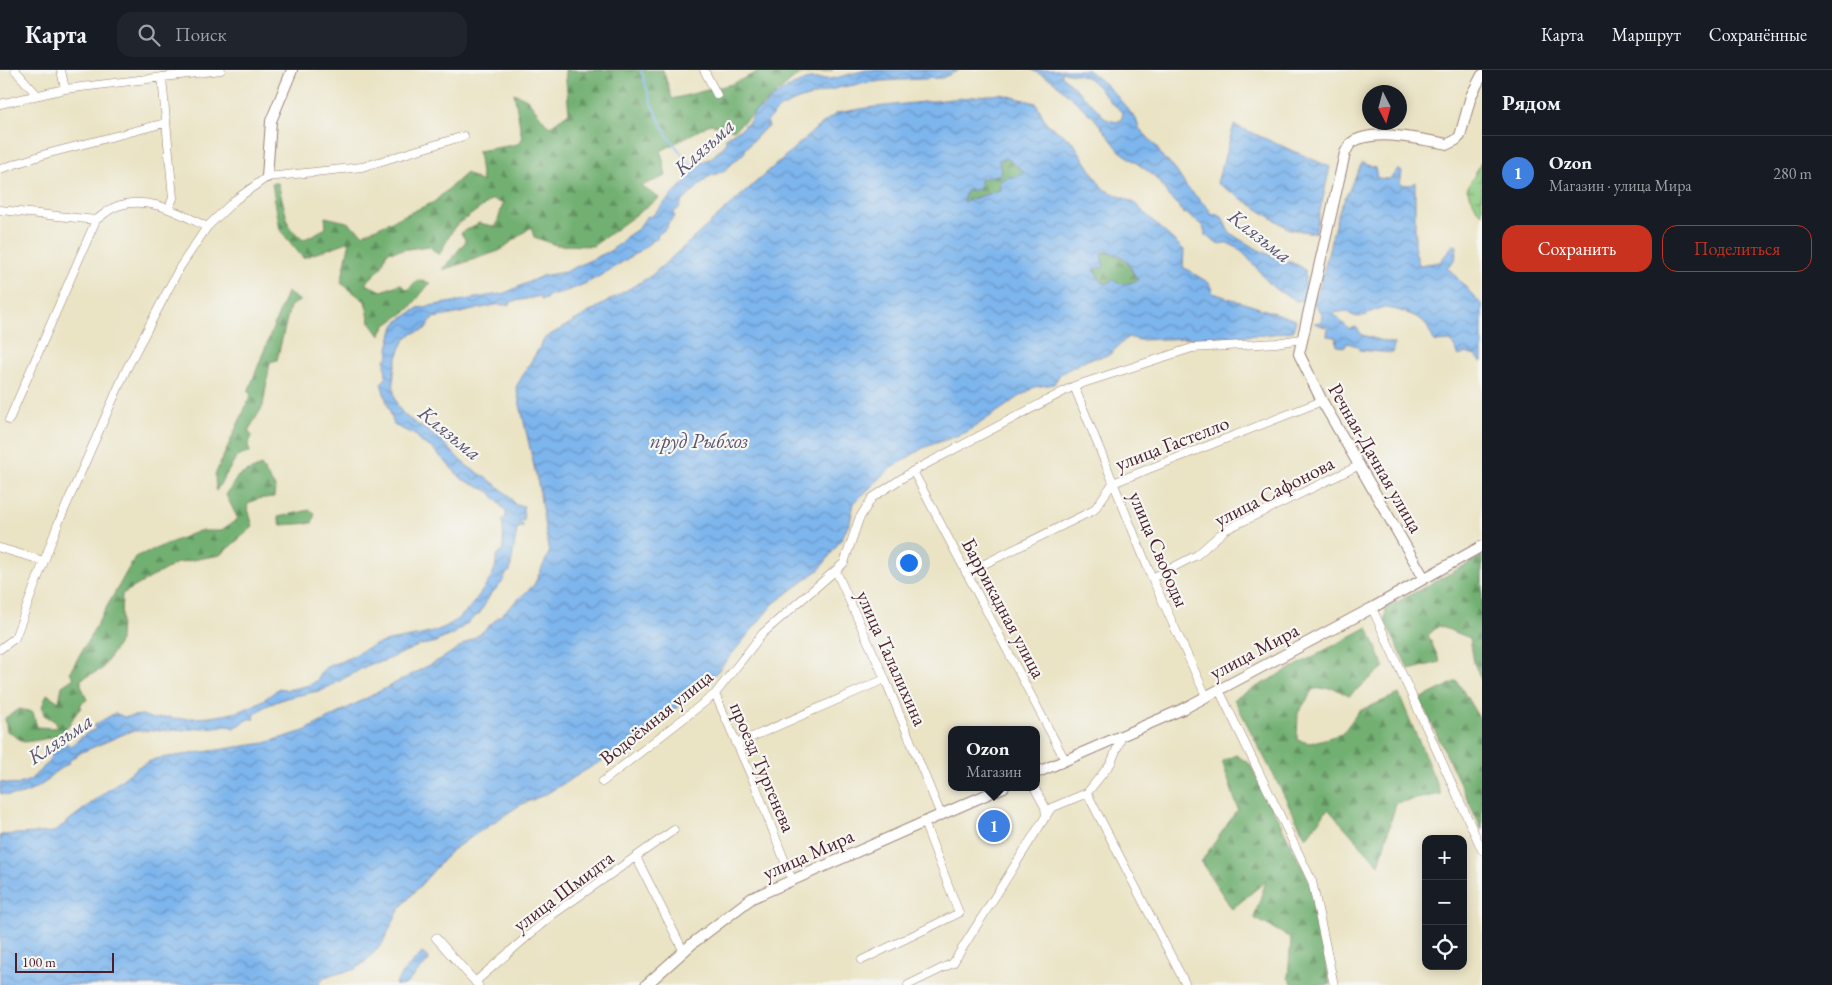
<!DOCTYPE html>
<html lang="ru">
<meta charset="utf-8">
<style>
:root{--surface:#171b24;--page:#20242c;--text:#f1f3f6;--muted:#9ea1a6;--line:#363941;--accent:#c8321e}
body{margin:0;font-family:"EB Garamond",serif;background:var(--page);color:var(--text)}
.controls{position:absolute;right:15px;bottom:15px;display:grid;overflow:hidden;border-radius:10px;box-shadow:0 2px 12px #0003}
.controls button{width:45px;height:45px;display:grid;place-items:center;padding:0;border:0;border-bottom:1px solid var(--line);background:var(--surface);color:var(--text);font:25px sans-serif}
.compass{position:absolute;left:1362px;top:15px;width:45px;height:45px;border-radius:50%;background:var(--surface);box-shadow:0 2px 12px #0003;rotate:174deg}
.scale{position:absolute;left:15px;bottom:12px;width:99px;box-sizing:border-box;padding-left:5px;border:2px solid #4a1f2b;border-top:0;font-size:14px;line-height:18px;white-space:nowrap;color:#4a1f2b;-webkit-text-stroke:4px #f6f6f2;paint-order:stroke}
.you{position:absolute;left:908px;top:492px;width:18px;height:18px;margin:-12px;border:4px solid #fff;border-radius:50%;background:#1a73e8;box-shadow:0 0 0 8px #1a73e833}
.badge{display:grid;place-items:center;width:32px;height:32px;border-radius:50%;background:var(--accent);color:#fff;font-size:16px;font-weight:700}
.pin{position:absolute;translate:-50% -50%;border:2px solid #fff;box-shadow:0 1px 5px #0006}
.popup{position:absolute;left:948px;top:656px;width:92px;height:65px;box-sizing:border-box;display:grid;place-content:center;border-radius:10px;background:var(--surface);filter:drop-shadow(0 1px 4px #0005);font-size:16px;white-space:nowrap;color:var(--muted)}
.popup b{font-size:19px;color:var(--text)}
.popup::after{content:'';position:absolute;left:50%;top:100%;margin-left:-10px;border:10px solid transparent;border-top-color:var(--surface)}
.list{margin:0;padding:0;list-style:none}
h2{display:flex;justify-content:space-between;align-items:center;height:65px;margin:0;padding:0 20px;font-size:21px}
h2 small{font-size:16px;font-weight:400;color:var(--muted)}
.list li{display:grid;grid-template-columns:32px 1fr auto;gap:15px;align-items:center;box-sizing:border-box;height:75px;padding:0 20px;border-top:1px solid var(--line)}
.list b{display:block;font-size:19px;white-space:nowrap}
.list p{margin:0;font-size:16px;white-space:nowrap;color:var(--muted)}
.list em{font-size:16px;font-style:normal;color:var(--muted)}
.actions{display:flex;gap:10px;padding:15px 20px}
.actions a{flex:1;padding:11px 0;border:1px solid var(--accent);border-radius:15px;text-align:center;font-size:18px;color:var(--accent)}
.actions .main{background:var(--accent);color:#fff}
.icon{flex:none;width:28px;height:28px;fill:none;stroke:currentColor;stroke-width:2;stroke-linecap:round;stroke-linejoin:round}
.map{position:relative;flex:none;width:1482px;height:915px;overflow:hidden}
header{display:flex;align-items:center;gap:30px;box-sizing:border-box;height:70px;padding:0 25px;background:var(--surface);border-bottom:1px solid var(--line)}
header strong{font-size:24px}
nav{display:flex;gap:28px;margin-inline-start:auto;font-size:18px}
.search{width:350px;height:45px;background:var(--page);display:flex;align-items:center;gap:12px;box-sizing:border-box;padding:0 18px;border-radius:15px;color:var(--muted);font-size:19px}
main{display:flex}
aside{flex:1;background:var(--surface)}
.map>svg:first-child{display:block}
</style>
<header>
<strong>Карта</strong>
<div class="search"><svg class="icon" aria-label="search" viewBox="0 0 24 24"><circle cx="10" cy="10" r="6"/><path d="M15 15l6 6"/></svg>Поиск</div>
<nav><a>Карта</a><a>Маршрут</a><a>Сохранённые</a></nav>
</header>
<main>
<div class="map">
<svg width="1482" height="915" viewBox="0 0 1482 915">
<defs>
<pattern id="forest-firs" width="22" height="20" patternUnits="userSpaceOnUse" patternTransform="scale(1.25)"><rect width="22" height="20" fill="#72b072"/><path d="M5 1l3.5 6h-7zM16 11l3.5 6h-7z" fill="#608f5e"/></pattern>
<pattern id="wetland-marsh" width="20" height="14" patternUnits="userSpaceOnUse" patternTransform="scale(1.25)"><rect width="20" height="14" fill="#8ecd84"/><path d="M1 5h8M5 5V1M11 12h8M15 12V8" fill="none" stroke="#76a66c"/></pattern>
<pattern id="water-waves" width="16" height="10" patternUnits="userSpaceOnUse" patternTransform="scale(1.25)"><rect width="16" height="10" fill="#7db5ed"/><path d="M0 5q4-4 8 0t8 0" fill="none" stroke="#6893c0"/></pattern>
</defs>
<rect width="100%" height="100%" fill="#f6f6f2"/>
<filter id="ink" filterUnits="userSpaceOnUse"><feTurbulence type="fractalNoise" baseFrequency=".02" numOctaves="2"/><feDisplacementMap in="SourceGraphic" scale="10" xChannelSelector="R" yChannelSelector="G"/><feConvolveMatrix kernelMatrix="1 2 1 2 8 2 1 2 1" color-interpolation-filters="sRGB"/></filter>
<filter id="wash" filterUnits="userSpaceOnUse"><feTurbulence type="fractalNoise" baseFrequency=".0096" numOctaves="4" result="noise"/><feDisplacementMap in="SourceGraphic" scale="20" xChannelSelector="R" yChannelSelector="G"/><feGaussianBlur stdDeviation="1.12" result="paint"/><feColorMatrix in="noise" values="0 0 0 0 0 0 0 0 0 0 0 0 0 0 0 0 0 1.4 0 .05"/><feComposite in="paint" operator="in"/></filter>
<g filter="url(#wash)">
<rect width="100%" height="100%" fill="#eae3c4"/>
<path fill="url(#forest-firs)" stroke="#5e684e" d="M565,0H663L672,29L732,14L762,0H833L798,5L734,60L710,54L661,81L666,106L641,116L659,128L593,176L556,175L534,167L531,157L499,181L442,200L466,171L461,163L479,153L496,157L503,134L493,129L455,156L439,185L429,176L387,182L381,198L365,214L382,221L400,214L408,220L417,210L430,213L408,240L386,255L380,266L370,252L365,231L341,213L350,171L303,188L280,160L272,113H278L289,157L303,170L326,158L325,147L347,152L363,164L434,132L466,103L482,112L478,81L518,74L522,68L514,23L527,29L549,57L569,43Z
M1007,88L1025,102C1016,107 1007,106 1000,112V120L963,132L966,121L999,90Z
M1106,182C1131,186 1125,194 1138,210C1126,215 1113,217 1100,211L1094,198L1103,192L1101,183Z
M287,222L300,231L290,236L277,290L270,292L263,336L248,361L252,366L248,375L250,382L237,387L216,421L215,405L251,325L248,322Z
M261,396L275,417L274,427L257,429L247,435L253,457L220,485L177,493L122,524L120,571L102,599L81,609V615L87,630L81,633V638C74,644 72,652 66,658C56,669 38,670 24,672L7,661L5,648L19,639L33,642L37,657L57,658L56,652L44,645L42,637L47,624L59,632L62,616L74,608L70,602L135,487L199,461H220L238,449L226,425L238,406Z
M310,440L315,443L312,453L281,455L278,447Z
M1482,486V612L1474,593L1470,568L1439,556L1428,565L1440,592L1409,600L1385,551L1386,538Z
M1368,557L1384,597L1349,626L1334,618L1314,619L1298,643L1297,670L1310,673L1342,664L1359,641L1399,624L1441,724L1396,733L1379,795L1328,739L1306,768L1234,629Z
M1457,611L1482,653V760L1420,629Z
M1236,685L1250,694L1311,814L1330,915H1294L1288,908L1291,868L1254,848L1266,811L1232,839L1201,792L1238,739L1222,691Z"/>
<path fill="url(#wetland-marsh)" stroke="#6c7658" d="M1481,93H1482V144L1477,139L1467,119Z"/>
<path fill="url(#water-waves)" stroke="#646a8c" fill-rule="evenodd" d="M866,0H959L942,8L881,11L841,17L798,30L780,38L767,51L769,57H766L745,79V82L724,101L708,107L681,133L680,137L673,143L675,147L668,153L667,158L657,165V169C650,171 645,178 638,182C611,199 581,221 548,225L546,229L541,230V226L511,232L510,234C504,236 500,234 495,235C476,239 455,245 433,248C429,251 429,256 425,259C421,262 414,262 410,265C401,271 395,292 394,302C390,351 412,346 441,371C453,381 461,394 475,401C488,409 508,421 515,435L524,436L523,438L524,451L519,450L520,453L523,455V458L520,457L517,460L510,501L506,504L501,514L490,525L480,543L455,563L433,573L420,575L384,591L370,594L323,620L286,628L266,636L255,644L254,650L251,648L234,658L228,656L180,660L131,661L82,682L69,691L68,694C61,698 50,704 47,711C32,721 18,730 0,723V712L17,715L30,710L48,693L55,679L66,673L70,676C80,670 82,664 96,659L94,657L96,654L115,643L124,647L142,645L153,649L169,647L174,649C216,647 246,647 279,618L287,620L301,617L312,614L318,609C322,594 336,594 347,589C357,585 364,578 374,575C397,567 423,568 445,557C465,547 475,531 487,514C493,505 497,497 496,486L502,482C504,471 504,461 502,450L506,447V442L490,422L462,409L432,378L421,372L417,366L394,355L381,313L386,308L385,290L389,285L388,278L394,256L397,252L418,238L505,223L542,206L565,202L610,181L622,172L626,167L638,159L646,147L652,146L698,98L702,92L711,88L726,74V67L743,58L744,55L748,54L755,41L762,38L775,26L793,15L809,9H831Z
M1032,0H1088L1106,15L1115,24L1136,49L1139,58L1155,75L1164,89L1173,96L1186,116L1209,139L1210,142L1222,147C1226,152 1225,157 1229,161C1237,170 1265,183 1276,188C1287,192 1296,192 1305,200V218L1308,220L1306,230L1296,231C1290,224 1280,224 1273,217C1262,207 1243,176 1228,174C1223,173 1222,176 1217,174L1210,168L1205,166C1206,152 1193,152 1186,143L1184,144L1174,130L1169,127L1163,117L1153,105L1120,81L1094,48L1052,10ZM1061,2L1077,4L1088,8L1097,16L1108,28L1110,32L1117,37L1123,44L1121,50L1116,52L1106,49L1098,40L1063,7Z
M1001,24L1036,33L1047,54L1073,72L1103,119L1133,132L1184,180L1183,197L1209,213L1213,223L1296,250L1293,261L1265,265L1140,270L1128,267L1109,285L1086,290L1060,304L1054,314L1034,317L967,362L923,378L891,398L854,433L850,452L842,468L820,499L773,534L718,601L690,628L628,675L546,724L520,735L452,780L400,838L382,874L366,891L356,899L324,907L319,915H0V765L54,762L138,697L155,689L265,673L304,661L441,589L480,564L534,515L549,483L539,418L516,317L545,268L651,206L819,56L837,43L866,38ZM1007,88L1024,102C1016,107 1007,106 999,112L1000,120L963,132L966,121L980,119V109L1001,104L999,90ZM1106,182C1130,186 1126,193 1138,210C1129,214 1121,216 1113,210L1106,214L1100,211L1094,199L1104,197L1101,183Z
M1234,55L1330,97L1315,163L1289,159L1217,113Z
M1362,93L1375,98L1377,108L1390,109L1398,99L1402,102L1400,114L1410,115L1415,112V181L1419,195L1440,192L1453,175L1457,176L1455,190L1447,197L1482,235V292L1475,286L1466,283L1459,286L1451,271L1435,272C1431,266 1428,256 1423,251C1416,245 1391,237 1382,238C1367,240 1363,255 1346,241L1333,243L1349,259L1356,257L1362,265L1394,274L1393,283L1359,280L1358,276L1347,273L1345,277L1337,276L1336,267L1327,266L1328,258L1314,253L1321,252L1322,243L1312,232L1319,220L1338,143Z
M422,883L429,888L428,892L405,915H395L402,903Z"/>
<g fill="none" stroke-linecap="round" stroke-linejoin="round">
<path stroke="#7db5ed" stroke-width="2" d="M641,0L653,38L667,65L696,102"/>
</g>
</g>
<g filter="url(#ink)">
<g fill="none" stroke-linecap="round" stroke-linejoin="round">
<defs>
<path id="minor" d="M15,0L37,25
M61,0L65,19
M704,0L717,25
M162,7L173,128L169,138
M0,34L65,19L221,0
M0,99L46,84L165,53
M0,140L96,150
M1074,316L1152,508L1206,626
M9,350L96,150C102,146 109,139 115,137C147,124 179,143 207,157
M913,401L1065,690
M0,478L44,491
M836,501L885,609L941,745
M966,503L1094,440L1113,413L1322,331
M1152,508L1197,485L1225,460L1360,395
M1372,538L1482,780
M0,579L15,568L58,454L126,300L180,197L207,157L235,130L267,107L362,97L464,66
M1219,620L1312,811L1334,915
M715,624L756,717L792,810
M736,674L885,609
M602,712L715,624L763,563L844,493L859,449L872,428L913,401L1074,316L1192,278L1276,273L1301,269
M1034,717L1045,737L1046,747
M1087,723L1186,915
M636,787L684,882
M436,868L478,915
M862,890L959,843L924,752
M475,912L552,845L674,760
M908,915L953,893L1051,738L1087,723L1111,693L1122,666"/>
<path id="tertiary" d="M267,107L271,51L292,0
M1424,508L1322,331L1299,284L1345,83C1347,79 1349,75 1351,73C1373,57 1423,70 1448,74L1456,70L1460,66L1471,26L1482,5
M1036,703L1183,639L1372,538L1482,476
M646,915L693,873L752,828L1004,717"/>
</defs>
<use href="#minor" stroke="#9a8178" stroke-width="9"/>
<use href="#tertiary" stroke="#9a8178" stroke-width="12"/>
<use href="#minor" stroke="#fff" stroke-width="8"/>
<use href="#tertiary" stroke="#fff" stroke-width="10"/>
</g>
</g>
<g text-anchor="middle" stroke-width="4.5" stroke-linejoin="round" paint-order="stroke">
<g font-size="20" fill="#4a1f2b" stroke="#f6f6f2">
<text transform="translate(1172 373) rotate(-21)" y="7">улица Гастелло</text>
<text transform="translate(1376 388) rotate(60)" y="7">Речная-Дачная улица</text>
<text transform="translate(1274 421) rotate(-27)" y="7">улица Сафонова</text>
<text transform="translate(1159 479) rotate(67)" y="7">улица Свободы</text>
<text transform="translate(1004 538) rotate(62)" y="7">Баррикадная улица</text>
<text transform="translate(1254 581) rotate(-28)" y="7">улица Мира</text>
<text transform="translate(892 588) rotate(66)" y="7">улица Талалихина</text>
<text transform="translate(656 647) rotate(-39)" y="7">Водоёмная улица</text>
<text transform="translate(763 697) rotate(67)" y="7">проезд Тургенева</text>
<text transform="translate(808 784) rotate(-24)" y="7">улица Мира</text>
<text transform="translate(563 821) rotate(-37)" y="7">улица Шмидта</text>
</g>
<g font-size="21" font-style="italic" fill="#5c546f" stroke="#f6f6f2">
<text transform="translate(704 77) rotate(-42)" y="7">Клязьма</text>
<text transform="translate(1260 166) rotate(38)" y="7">Клязьма</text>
<text transform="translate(450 363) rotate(39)" y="7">Клязьма</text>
<text x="699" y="378">пруд Рыбхоз</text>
<text transform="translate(60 669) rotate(-34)" y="7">Клязьма</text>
</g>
</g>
</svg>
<div class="controls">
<button>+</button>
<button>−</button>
<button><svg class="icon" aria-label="locate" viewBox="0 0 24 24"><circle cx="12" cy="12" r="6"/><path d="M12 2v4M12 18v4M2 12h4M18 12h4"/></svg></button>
</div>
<svg class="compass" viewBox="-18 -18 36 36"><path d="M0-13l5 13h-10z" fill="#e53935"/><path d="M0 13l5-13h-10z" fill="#9ea1a6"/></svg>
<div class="scale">100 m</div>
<div class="you"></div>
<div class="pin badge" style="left:994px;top:756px;background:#3f7fe0">1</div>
<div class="popup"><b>Ozon</b>Магазин</div>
</div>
<aside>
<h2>Рядом<small></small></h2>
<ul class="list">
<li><span class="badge" style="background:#3f7fe0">1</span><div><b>Ozon</b><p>Магазин · улица Мира</p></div><em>280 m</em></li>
</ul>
<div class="actions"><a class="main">Сохранить</a><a>Поделиться</a></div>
</aside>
</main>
